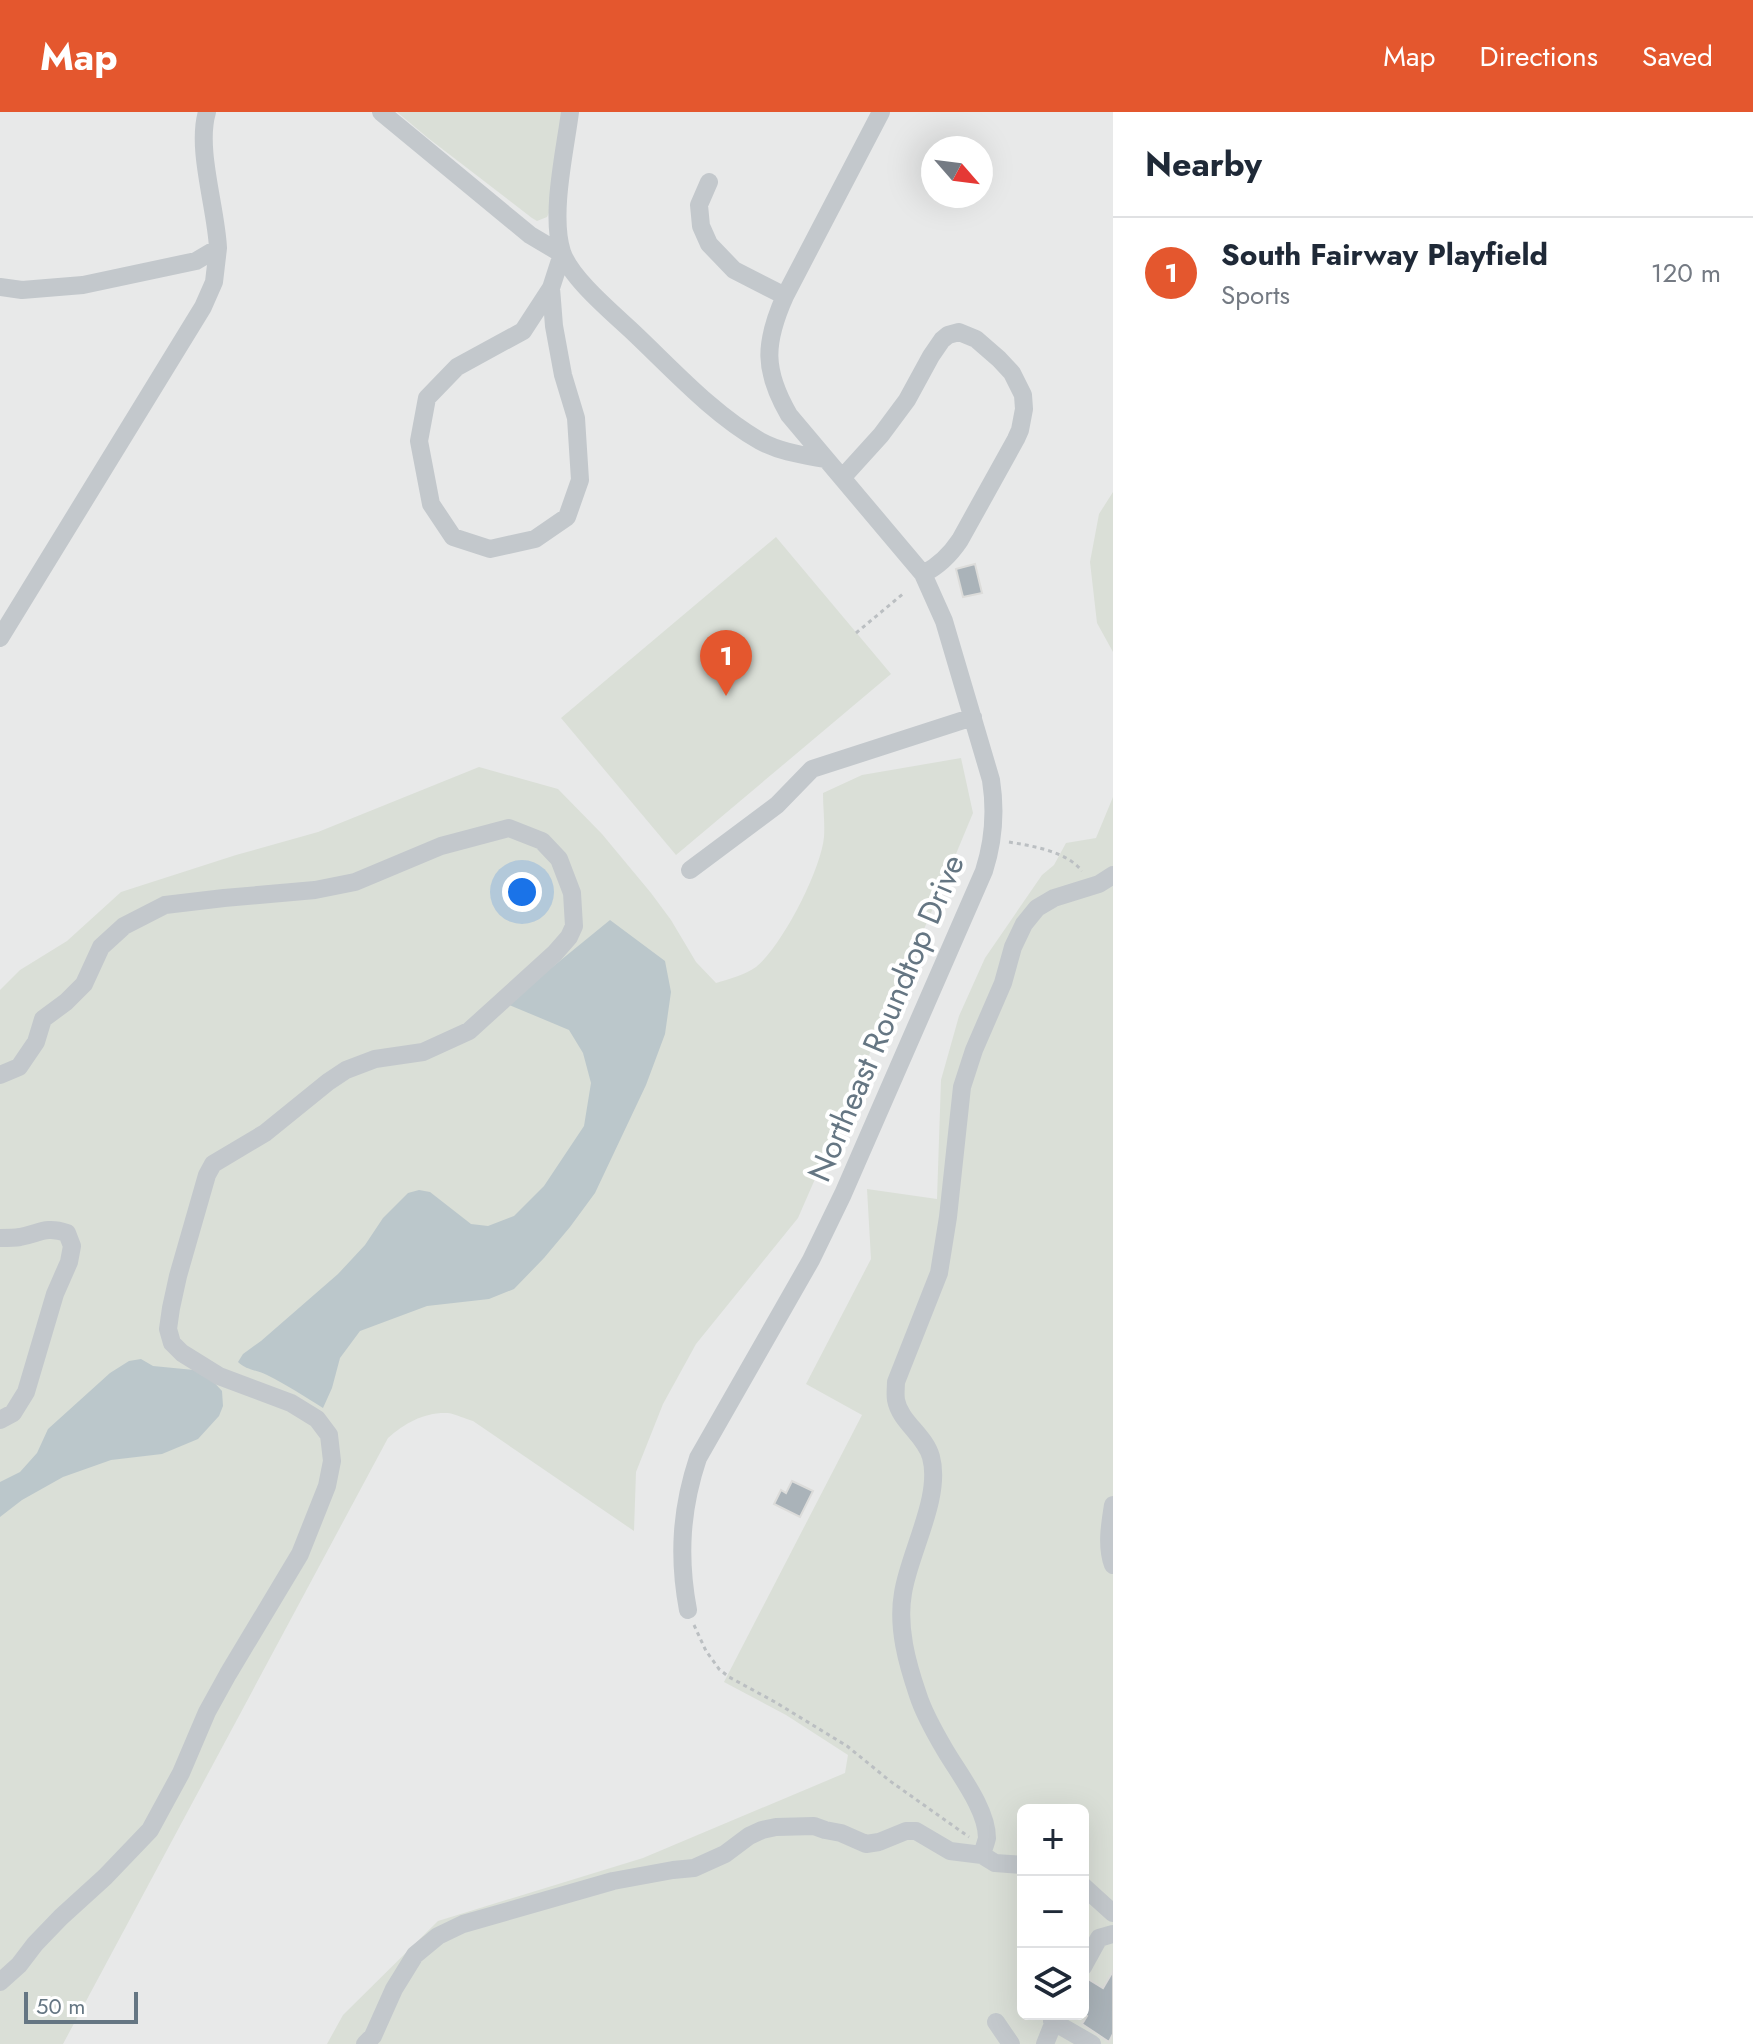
<!DOCTYPE html>
<meta charset="utf-8">
<style>
:root{--surface:#fff;--page:#f2f2f3;--text:#1f2937;--muted:#747a83;--line:#e0e1e3;--accent:#e4572e}
body{margin:0;font-family:Jost,sans-serif;background:var(--page);color:var(--text)}
.controls{position:absolute;right:24px;bottom:24px;display:grid;overflow:hidden;border-radius:12px;box-shadow:0 8px 32px #0002}
.controls button{width:72px;height:72px;display:grid;place-items:center;padding:0;border:0;border-bottom:2px solid var(--line);background:var(--surface);color:var(--text);font:40px sans-serif}
.compass{position:absolute;left:921px;top:24px;width:72px;height:72px;border-radius:50%;background:var(--surface);box-shadow:0 8px 32px #0002;rotate:118deg}
.scale{position:absolute;left:24px;bottom:20px;width:114px;box-sizing:border-box;padding-left:8px;border:4px solid #657683;border-top:0;font-size:22px;line-height:28px;white-space:nowrap;color:#657683;-webkit-text-stroke:6px #fff;paint-order:stroke}
.you{position:absolute;left:522px;top:780px;width:28px;height:28px;margin:-20px;border:6px solid #fff;border-radius:50%;background:#1a73e8;box-shadow:0 0 0 12px #1a73e833}
.badge{display:grid;place-items:center;width:52px;height:52px;border-radius:50%;background:var(--accent);color:#fff;font-size:26px;font-weight:700}
.pin{position:absolute;translate:-50% -66px;filter:drop-shadow(0 2px 4px #0008)}
.pin::after{content:'';position:absolute;top:42px;width:28px;height:24px;background:inherit;clip-path:polygon(0 0,100% 0,50% 100%)}
.list{margin:0;padding:0;list-style:none}
h2{display:flex;justify-content:space-between;align-items:center;height:104px;margin:0;padding:0 32px;font-size:34px}
h2 small{font-size:26px;font-weight:400;color:var(--muted)}
.list li{display:grid;grid-template-columns:52px 1fr auto;gap:24px;align-items:center;box-sizing:border-box;height:112px;padding:0 32px;border-top:2px solid var(--line)}
.list b{display:block;font-size:30px;white-space:nowrap}
.list p{margin:0;font-size:26px;white-space:nowrap;color:var(--muted)}
.list em{font-size:26px;font-style:normal;color:var(--muted)}
.icon{flex:none;width:44px;height:44px;fill:none;stroke:currentColor;stroke-width:2;stroke-linecap:round;stroke-linejoin:round}
.map{position:relative;flex:none;width:1113px;height:1932px;overflow:hidden}
header{display:flex;align-items:center;gap:48px;box-sizing:border-box;height:112px;padding:0 40px;background:var(--accent);color:#fff}
header strong{font-size:38px}
nav{display:flex;gap:44px;margin-inline-start:auto;font-size:28px}
main{display:flex}
aside{flex:1;background:var(--surface)}
.map>svg:first-child{display:block}
</style>
<header>
<strong>Map</strong>
<nav><a>Map</a><a>Directions</a><a>Saved</a></nav>
</header>
<main>
<div class="map">
<svg width="1113" height="1932" viewBox="0 0 1113 1932">
<rect width="100%" height="100%" fill="#fafaf8"/>
<path fill="#e8e9e9" fill-rule="evenodd" d="M0,0H1113V1932H0ZM933,36H981V84H933ZM1023,1698H1083V1902H1023Z"/>
<path fill="#dadfd7" fill-rule="evenodd" d="M397,0H562L549,101L547,105L537,109L532,106L428,26Z
M1113,380V540L1097,511L1090,450L1099,402Z
M776,425L891,562L676,743L561,606Z
M961,646L973,701L938,785L798,1106L696,1232L663,1292L636,1360L634,1419L473,1309C465,1307 456,1302 448,1301C424,1300 405,1311 388,1326L63,1932H0V878L20,858L67,829L121,780L236,743L318,720L479,655L558,677L602,722L651,781L671,808L696,850L716,871C729,867 745,863 756,855C782,834 821,758 824,725C825,710 823,696 823,681L862,663Z
M1113,685V1932H327L343,1903L438,1809L643,1746L845,1661L848,1643L786,1603L724,1570L862,1303L806,1272L871,1147L867,1077L937,1087L941,968L959,904L985,846L1042,763L1054,753L1066,731L1096,726ZM1023,1698H1083V1902H1023Z"/>
<path fill="#bbc7cb" d="M610,808L665,849L671,880L665,922L646,973L595,1081L570,1115L544,1146L514,1177L489,1187L427,1194L360,1219L340,1246L332,1276L323,1296C304,1284 287,1273 267,1263C257,1258 246,1258 238,1250L243,1242L261,1229L338,1162L365,1133L383,1106L408,1081L419,1078L430,1080L471,1112L488,1114L514,1104L544,1074L584,1014L591,971L583,941L569,918L507,892Z
M141,1247L153,1254L194,1258L210,1266L222,1279L223,1294L219,1304L198,1327L162,1342L111,1348L63,1365L22,1388L0,1405V1370L20,1360L37,1341L48,1317L110,1261L129,1249Z"/>
<path fill="#aab3b9" stroke="#dcdcda" stroke-width="2" d="M975,452L982,481L963,485L956,457Z
M792,1369L813,1379L800,1405L774,1392L781,1378L786,1381Z
M1113,1859V1922L1109,1930L1082,1912L1087,1904L1083,1901V1875L1088,1867L1103,1876Z"/>
<g fill="none" stroke-linecap="round" stroke-linejoin="round">
<path stroke="#bbbfc2" stroke-width="3" stroke-dasharray="4 4" stroke-linecap="butt" d="M856,521L904,481
M1009,730C1032,734 1066,739 1082,759
M694,1513L706,1539L719,1557L729,1565L775,1590L847,1634L890,1669L969,1725"/>
<path stroke="#c3c8cc" stroke-width="18" d="M381,0L530,123L562,142
M570,0C565,39 550,103 562,140C571,167 614,202 635,222C674,259 713,302 760,329C780,340 803,343 825,347
M709,70L699,93L701,114L709,132L734,158L785,184
M0,175L22,178L83,173L196,149L218,136C216,95 196,37 207,0
M551,176L554,214L563,263L576,306L580,368L567,405L535,427L490,437L453,425L431,392L419,329L427,286L457,255L523,219L551,176L562,142
M842,366L881,323L907,288L931,244L942,228L948,223L959,220L976,227L999,247L1012,261L1023,283L1024,297L1020,318L1016,327L960,428C950,443 939,454 923,462
M0,526L203,195L214,170L218,136
M690,758L777,693L812,657L973,605
M0,963L19,955L36,930L43,907L66,890L84,872L101,835L124,814L165,793L224,786L315,778L355,770L441,734L509,716L542,729L559,747L572,781L574,814L569,825L555,841L469,919L423,940L375,947L346,958L328,970L265,1021L213,1052L207,1063L178,1164L171,1196L168,1217L172,1231L182,1241L219,1264L291,1291L317,1307L329,1323L332,1349L327,1374L300,1442L228,1562L207,1600L181,1661L150,1718L105,1765L61,1805L35,1832L19,1853L0,1870
M0,1126C7,1126 14,1126 20,1125C40,1121 46,1114 67,1121L72,1134L69,1150L55,1182L26,1280L13,1301L0,1308
M1113,1393C1110,1412 1106,1434 1113,1453
M688,1498C678,1445 681,1397 698,1346L811,1148L843,1082L984,759C994,728 996,700 991,668L944,509L923,462L789,303C763,258 764,231 785,184L881,0
M982,1743C983,1738 986,1731 987,1726C987,1697 959,1662 945,1638C935,1621 924,1602 918,1583C907,1551 897,1515 903,1481C909,1441 942,1385 931,1345C925,1323 900,1310 896,1288C895,1282 896,1275 896,1270L939,1161L948,1105L962,975L974,938L1003,871L1013,835L1024,812L1037,796L1054,786L1099,772L1113,763
M1083,1774L1113,1801
M1083,1855L1099,1826L1113,1822
M1052,1909L1092,1932
M996,1910L1011,1932
M365,1932L373,1924L394,1877L415,1843L438,1824L463,1812L613,1769L673,1758L694,1756L725,1742L749,1724L762,1718L776,1715L814,1714L825,1718L841,1721L866,1732L879,1730L906,1719H916L950,1739L982,1743L995,1751L1023,1753
M1045,1932L1057,1902"/>
</g>
<g text-anchor="middle" stroke-width="8" stroke-linejoin="round" paint-order="stroke">
<g font-size="32" fill="#657683" stroke="#fff">
<text transform="translate(886 906) rotate(-67)" y="11">Northeast Roundtop Drive</text>
</g>
</g>
</svg>
<div class="controls">
<button>+</button>
<button>−</button>
<button><svg class="icon" aria-label="layers" viewBox="0 0 24 24"><path d="M12 4l9 5-9 5-9-5zM3 14l9 5 9-5"/></svg></button>
</div>
<svg class="compass" viewBox="-18 -18 36 36"><path d="M0-13l5 13h-10z" fill="#e53935"/><path d="M0 13l5-13h-10z" fill="#747a83"/></svg>
<div class="scale">50 m</div>
<div class="you"></div>
<div class="pin badge" style="left:726px;top:584px">1</div>
</div>
<aside>
<h2>Nearby<small></small></h2>
<ul class="list">
<li><span class="badge">1</span><div><b>South Fairway Playfield</b><p>Sports</p></div><em>120 m</em></li>
</ul>
</aside>
</main>
